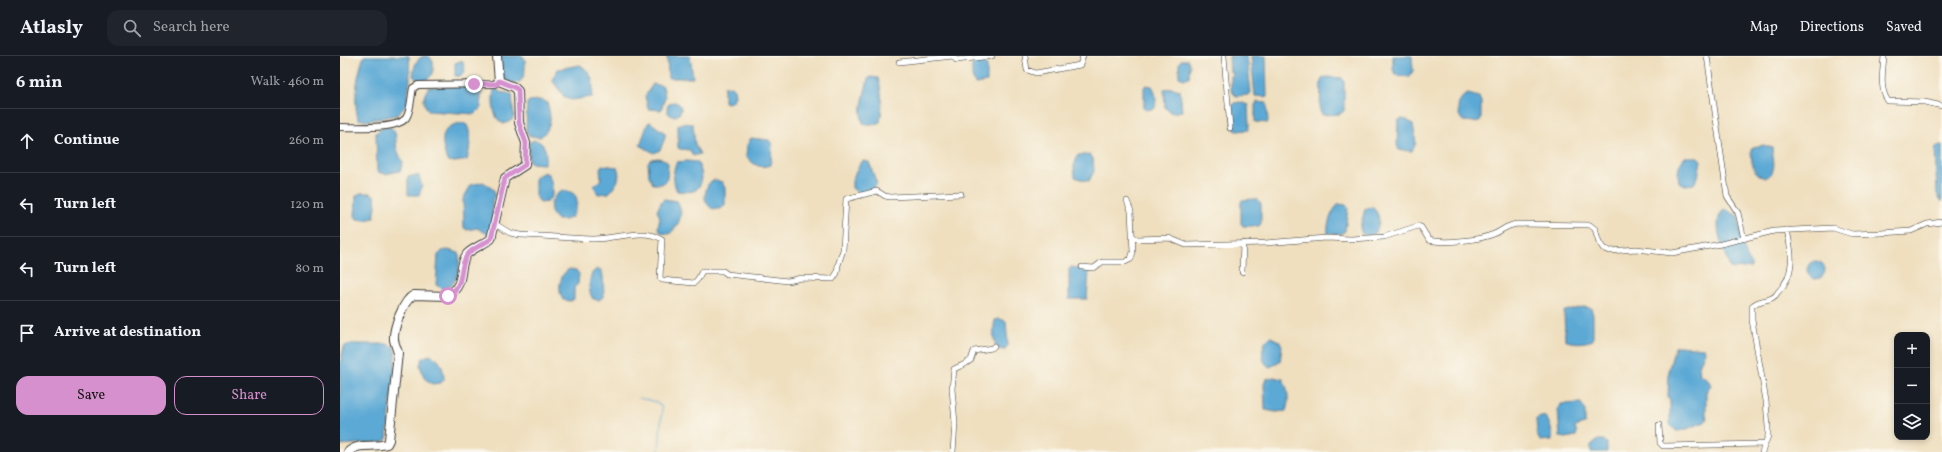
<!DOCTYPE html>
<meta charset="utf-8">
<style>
:root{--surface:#171b24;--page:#20242c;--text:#f1f3f6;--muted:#9ea1a6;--line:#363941;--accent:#d690ce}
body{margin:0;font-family:Vollkorn,serif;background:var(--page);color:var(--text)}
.controls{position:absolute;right:12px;bottom:12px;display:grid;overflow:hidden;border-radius:8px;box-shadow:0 2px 6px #0003}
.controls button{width:36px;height:36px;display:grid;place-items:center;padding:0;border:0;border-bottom:1px solid var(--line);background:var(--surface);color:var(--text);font:20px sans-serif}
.stop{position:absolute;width:12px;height:12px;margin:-9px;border:3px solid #d690ce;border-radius:50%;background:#fff}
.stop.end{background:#d690ce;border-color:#fff;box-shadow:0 1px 4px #0008}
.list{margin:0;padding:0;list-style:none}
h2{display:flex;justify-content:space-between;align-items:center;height:52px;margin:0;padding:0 16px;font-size:17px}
h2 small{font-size:13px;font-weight:400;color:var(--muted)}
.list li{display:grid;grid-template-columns:26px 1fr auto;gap:12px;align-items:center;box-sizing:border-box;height:64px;padding:0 16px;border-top:1px solid var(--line)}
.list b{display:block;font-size:15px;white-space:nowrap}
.list em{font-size:13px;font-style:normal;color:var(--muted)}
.actions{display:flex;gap:8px;padding:12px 16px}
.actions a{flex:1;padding:9px 0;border:1px solid var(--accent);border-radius:12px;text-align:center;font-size:14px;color:var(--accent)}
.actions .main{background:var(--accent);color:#111}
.icon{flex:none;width:22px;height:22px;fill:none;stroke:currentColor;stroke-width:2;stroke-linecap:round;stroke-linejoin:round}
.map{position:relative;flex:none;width:1602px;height:396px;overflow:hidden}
header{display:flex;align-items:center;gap:24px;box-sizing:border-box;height:56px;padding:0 20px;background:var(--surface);border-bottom:1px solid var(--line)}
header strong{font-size:19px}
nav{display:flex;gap:22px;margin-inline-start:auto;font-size:14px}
.search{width:280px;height:36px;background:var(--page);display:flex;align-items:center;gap:10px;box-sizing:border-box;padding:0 14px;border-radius:12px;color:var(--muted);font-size:15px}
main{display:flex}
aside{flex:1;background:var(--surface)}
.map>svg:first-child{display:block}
</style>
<header>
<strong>Atlasly</strong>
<div class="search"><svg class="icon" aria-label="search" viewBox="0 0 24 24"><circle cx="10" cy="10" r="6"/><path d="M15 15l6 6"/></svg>Search here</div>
<nav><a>Map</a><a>Directions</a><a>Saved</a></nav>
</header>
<main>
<aside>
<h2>6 min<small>Walk · 460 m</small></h2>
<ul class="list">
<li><svg class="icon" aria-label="ahead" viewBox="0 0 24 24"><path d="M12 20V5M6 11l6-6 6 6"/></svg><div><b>Continue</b></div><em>260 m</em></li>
<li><svg class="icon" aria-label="left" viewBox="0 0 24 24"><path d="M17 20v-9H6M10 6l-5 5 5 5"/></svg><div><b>Turn left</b></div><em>120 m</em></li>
<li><svg class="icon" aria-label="left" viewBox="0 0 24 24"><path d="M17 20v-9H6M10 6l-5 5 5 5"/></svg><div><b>Turn left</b></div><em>80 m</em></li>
<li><svg class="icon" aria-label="arrive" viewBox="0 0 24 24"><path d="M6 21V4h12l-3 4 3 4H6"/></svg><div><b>Arrive at destination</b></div></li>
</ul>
<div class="actions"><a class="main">Save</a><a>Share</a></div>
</aside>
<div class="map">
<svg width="1602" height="396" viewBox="0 0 1602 396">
<rect width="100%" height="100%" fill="#fbf7ec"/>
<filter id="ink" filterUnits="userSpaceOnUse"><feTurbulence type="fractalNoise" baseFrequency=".025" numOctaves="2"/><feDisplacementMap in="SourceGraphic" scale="8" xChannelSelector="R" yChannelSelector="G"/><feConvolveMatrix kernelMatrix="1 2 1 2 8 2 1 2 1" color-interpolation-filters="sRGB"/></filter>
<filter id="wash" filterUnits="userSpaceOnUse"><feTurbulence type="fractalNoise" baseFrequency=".012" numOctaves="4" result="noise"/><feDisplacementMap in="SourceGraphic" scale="16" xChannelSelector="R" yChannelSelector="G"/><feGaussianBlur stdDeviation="0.9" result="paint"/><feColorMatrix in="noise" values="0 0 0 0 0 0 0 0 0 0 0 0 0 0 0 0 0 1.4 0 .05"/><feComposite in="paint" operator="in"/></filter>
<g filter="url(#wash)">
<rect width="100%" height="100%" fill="#efdfbf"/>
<path fill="#5ca9d5" stroke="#3c6278" d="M24,0H69L70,24L66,50L57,59L26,65L18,63C13,43 17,19 24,0Z
M84,0L90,1L93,6V18L87,24H77L73,20C74,12 75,3 84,0Z
M162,0H183C186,4 185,8 185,13C184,30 173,30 161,21L159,2Z
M327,0H350L353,22H328Z
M889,0H907L911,37L909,39L896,40L891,35V20L893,19V16H890Z
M911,0H926L927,41L915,40Z
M1053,0H1072L1073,15L1069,21L1055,19L1053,13Z
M841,4H848L850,9L849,21L844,23L839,21V8Z
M120,5L123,6L125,16L120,20H115V7Z
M643,5L647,9V26L635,28L632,21V9L635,6Z
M240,9C253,17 254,27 252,41L232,44L225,42L212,24L218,13Z
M530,21L538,22C542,36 543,52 540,66L535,68H524C517,60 526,33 528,23Z
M987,21L1002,22L1004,25V55L1000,58L982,59L980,55L981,25L983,22Z
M313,28L323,30L325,41L321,54L308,53L305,40Z
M806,29L812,30C817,37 816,45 815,52L807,54L804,52V31Z
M130,30L141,33V52L135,58L88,55C83,46 82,40 89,31Z
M391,30L394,33L395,39L393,45L388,47L384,46V31Z
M833,32L840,34L842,55L832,57L825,52L824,33Z
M154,33H158L159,36L172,38L174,60L172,64L164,68C152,63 152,45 154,33Z
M1128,38L1139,41L1141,46V64L1136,66L1123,65C1115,57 1117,41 1128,38Z
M199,44L207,46C211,60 213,72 200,81L189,80L186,75L187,47L189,45Z
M327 53a7 7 0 1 1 14 0a7 7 0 1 1-14 0Z
M900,46L908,49L909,71L908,74L897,75L892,72L891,52L894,47Z
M917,46L927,47L928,67L915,66V49Z
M1062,63L1067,64L1073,68L1076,87L1072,95L1059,94L1057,89L1058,65Z
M310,66L325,77V82L320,94L314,97L300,89L308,67Z
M123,67L127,69C132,80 130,92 127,104L115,106L107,105C101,87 98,69 123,67Z
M342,67L353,68L355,89L360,98L353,100L350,94L340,93L338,92V69Z
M50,71C59,76 54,84 57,92C58,97 61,102 63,107L60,115L45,118L37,116L36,77L42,72Z
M411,82L429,84L432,88L431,109C419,113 414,109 406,100L407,89Z
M195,84C206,87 208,98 204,108L191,107L189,105V86Z
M1424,89L1432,92C1433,104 1438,117 1425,122C1411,116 1412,107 1411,94L1413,91Z
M1597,90H1602V146L1597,138L1595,92Z
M738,99H750L753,102L754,115L749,125L743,124L735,121L734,110Z
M1345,101H1358L1361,104L1358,121L1354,128L1345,129L1339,126C1337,117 1338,108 1345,101Z
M318,102L325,104L328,107L327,124L322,128H313L309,120L308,106L311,103Z
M347,105L357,106C360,111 362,117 362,122C359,138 351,136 337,135C333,128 332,112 337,106Z
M524,105L529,106L537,128C530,136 521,141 512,132V124L520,107Z
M262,109L277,111C282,122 276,129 269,137L258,138L254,130L261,123L260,112Z
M204,116L208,118L212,127V140L207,146L201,147L195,140V121Z
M76,119L79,120L82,131L79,139H68V121Z
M375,124L382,126L385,132V149C378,157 367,153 365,142C365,135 367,125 375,124Z
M143,126L154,134L155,140L152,144L153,167L149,179L137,172L127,174L124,172L123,143L131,129Z
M222,134C241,136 239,147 232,161L225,164H217C205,153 211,142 222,134Z
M20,137H30L35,140L36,151L34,162L25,164L17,163L15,160L16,140Z
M324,143L337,145C345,156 339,171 329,178L321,177L318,172L320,161L317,155L321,146Z
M914,143H918L921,148V168L919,170H903L901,168V146L902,144Z
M999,148L1006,149L1008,152L1005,175L1001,178H988C986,170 992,153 999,148Z
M1031,151C1044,156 1041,186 1022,178L1020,172L1025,153Z
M1385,153L1398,160C1401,178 1401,194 1412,209L1411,211L1393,213L1390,212C1385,197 1369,165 1385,153Z
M108,194L119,197C120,212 119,228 103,233L96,229L98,199L102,195Z
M1467 214a9 9 0 1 1 18 0a9 9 0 1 1-18 0Z
M731,211L746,213L749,215L747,243H729V213Z
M230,213L236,214L239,218L238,228L234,232V243L231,245L223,244C217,235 219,217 230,213Z
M257,213L261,214L263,220L264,240L259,244L253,243C247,234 249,226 252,217Z
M1243,251L1251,252L1253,259V284C1246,287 1232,288 1225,284L1224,255Z
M660,263L666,265L668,290L664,294L658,293C652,284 653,274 655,264Z
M931,281L939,285L942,290L940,306L930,311C919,306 921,285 931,281Z
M12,288H47L54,291L56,300L47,383L43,386L0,389V308L4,290Z
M1339,290L1364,292L1365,295L1359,310L1360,319L1367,322L1371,329L1366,336V358L1367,362L1365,366C1356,369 1345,375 1336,375L1330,369V344L1328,341L1329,312L1335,291Z
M89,299C101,302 104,313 104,324L101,327L92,328L84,322L80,309L82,302Z
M934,321L943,323C948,333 950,344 946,355L936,356L925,354L924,328L926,323Z
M1241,347L1245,354V368L1237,370L1235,372L1237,376L1236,380L1226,382L1220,381L1218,353L1221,348Z
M1204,360C1210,364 1213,377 1212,384L1200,385L1197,379L1196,363Z
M1258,384H1264L1267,387V396H1251V389Z"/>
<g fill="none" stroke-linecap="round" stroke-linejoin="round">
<path stroke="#5ca9d5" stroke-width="1" d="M299,342L316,346L322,351L319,396"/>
</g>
</g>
<g filter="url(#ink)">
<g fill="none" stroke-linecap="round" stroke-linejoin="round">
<defs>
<path id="minor" d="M685,0L687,14L696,17L740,9L743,0
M884,0L890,72
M1367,0L1387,140L1398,157L1404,183
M1544,0C1543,14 1539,33 1548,45L1585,46L1602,50
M559,6L613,0L616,4L652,0
M155,168L170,177L180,179C204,180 228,182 252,183C273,184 303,171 322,183L320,222L322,224L354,227L358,223L362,215H383L387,218L448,225L461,222L493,223L497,217L498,209L503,194L506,143L537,135L545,140L550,141L621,138
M792,180L797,183L829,182L846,189L925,187L986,182L1011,183L1044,181L1078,170L1081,171L1089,184C1104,188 1139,184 1154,178C1164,174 1164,170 1177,168L1250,169L1255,173L1259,186L1263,192L1270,195L1296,193L1332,197L1381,188L1434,175L1493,172L1512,178L1541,177L1571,175L1587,168L1602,166
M742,211L754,212L762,206H785L791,203L793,196L791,155L787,145
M902,216L903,187
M1319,369L1320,387L1323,390L1424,388
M613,396L615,367L612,333L614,313L625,308L631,304L634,295L652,292L654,290
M1422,396L1428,380V371L1426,345L1412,264V250C1420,243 1424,246 1432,242C1434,241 1437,238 1438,236C1456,218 1452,197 1447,174"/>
<path id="tertiary" d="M0,71C15,71 57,74 66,62C71,55 71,40 73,32L78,29L154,28L159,25"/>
<path id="primary" d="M8,396C18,386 34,392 47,388L49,384L58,297C57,293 55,289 54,284C53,273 63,244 74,239L108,240C127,227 117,211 127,198C133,192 144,188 151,183L165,122L185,109L186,87L179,67L178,35L174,31L159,25L157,0"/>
</defs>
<use href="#minor" stroke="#3c3934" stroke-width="6"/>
<use href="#tertiary" stroke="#3c3934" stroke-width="8"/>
<use href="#primary" stroke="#3c3934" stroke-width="10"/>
<use href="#minor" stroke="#fff" stroke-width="5"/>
<use href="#tertiary" stroke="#fff" stroke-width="6"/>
<use href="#primary" stroke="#fff" stroke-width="8"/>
</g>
</g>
<g fill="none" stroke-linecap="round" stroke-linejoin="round" filter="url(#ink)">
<path stroke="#d690ce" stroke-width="5" d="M108,240C127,227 117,211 128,198C133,192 144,188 151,183L165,122L185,109L186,87L179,67L178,34L174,31L159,25L157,28H134"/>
</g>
</svg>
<div class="controls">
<button>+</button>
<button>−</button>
<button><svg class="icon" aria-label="layers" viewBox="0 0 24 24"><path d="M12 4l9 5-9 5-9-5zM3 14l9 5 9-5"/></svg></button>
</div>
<div class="stop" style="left:108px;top:240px"></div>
<div class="stop end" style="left:134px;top:28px"></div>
</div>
</main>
